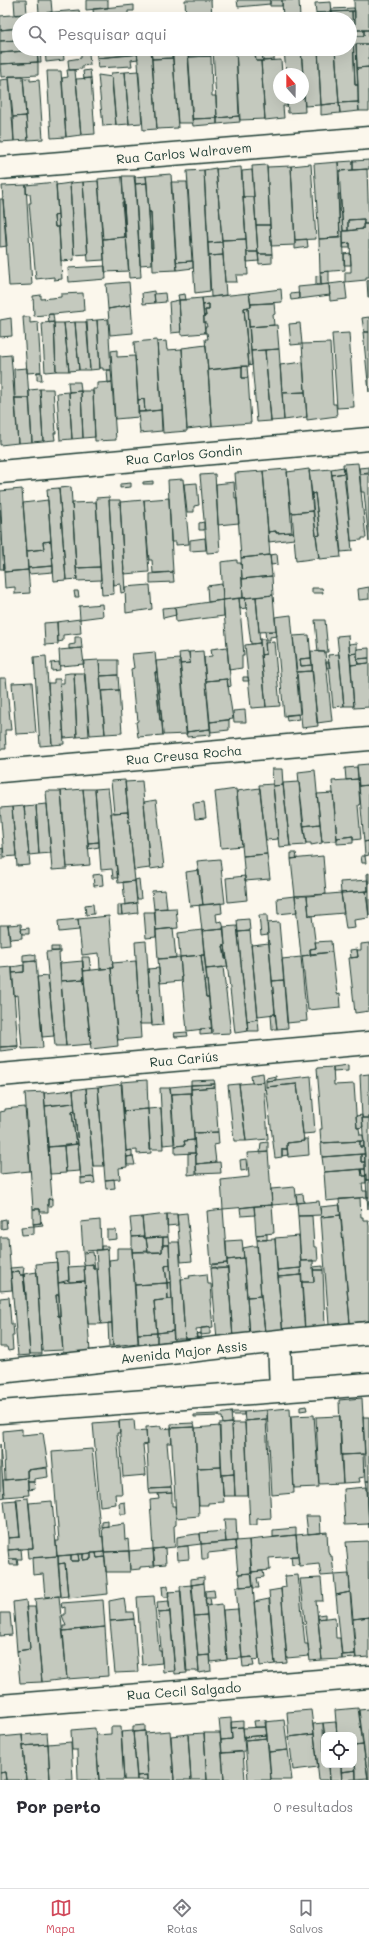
<!DOCTYPE html>
<html lang="pt">
<meta charset="utf-8">
<style>
:root{--surface:#fff;--page:#f2f2f3;--text:#2b2b33;--muted:#7c7c81;--line:#e1e1e2;--accent:#d1495b}
body{margin:0;font-family:Mali,sans-serif;background:var(--page);color:var(--text)}
.controls{position:absolute;right:12px;bottom:12px;display:grid;overflow:hidden;border-radius:8px;box-shadow:0 4px 16px #0002}
.controls button{width:36px;height:36px;display:grid;place-items:center;padding:0;border:0;border-bottom:1px solid var(--line);background:var(--surface);color:var(--text);font:20px sans-serif}
.compass{position:absolute;left:273px;top:68px;width:36px;height:36px;border-radius:50%;background:var(--surface);box-shadow:0 4px 16px #0002;rotate:339deg}
.list{margin:0;padding:0;list-style:none}
h2{display:flex;justify-content:space-between;align-items:center;height:52px;margin:0;padding:0 16px;font-size:17px}
h2 small{font-size:13px;font-weight:400;color:var(--muted)}
.icon{flex:none;width:22px;height:22px;fill:none;stroke:currentColor;stroke-width:2;stroke-linecap:round;stroke-linejoin:round}
.map{position:relative;flex:none;width:369px;height:1780px;overflow:hidden}
.search{position:absolute;background:var(--surface);box-shadow:0 4px 16px #0002;left:12px;right:12px;top:12px;height:44px;display:flex;align-items:center;gap:10px;box-sizing:border-box;padding:0 14px;border-radius:22px;color:var(--muted);font-size:15px}
.sheet{height:108px;background:var(--surface)}
nav{display:flex;justify-content:space-around;align-items:center;box-sizing:border-box;height:56px;border-top:1px solid var(--line);background:var(--surface);font-size:11px;color:var(--muted)}
nav a{display:grid;justify-items:center;gap:2px}
nav .on{color:var(--accent)}
.map>svg:first-child{display:block}
</style>
<div class="map">
<svg width="369" height="1780" viewBox="0 0 369 1780">
<rect width="100%" height="100%" fill="#fbf7ec"/>
<filter id="ink" filterUnits="userSpaceOnUse"><feTurbulence type="fractalNoise" baseFrequency=".025" numOctaves="2"/><feDisplacementMap in="SourceGraphic" scale="8" xChannelSelector="R" yChannelSelector="G"/><feConvolveMatrix kernelMatrix="1 2 1 2 8 2 1 2 1" color-interpolation-filters="sRGB"/></filter>
<g filter="url(#ink)">
<path fill="#c4c9be" stroke="#1f3d34" d="M14,0H26L27,14L15,15Z
M38,0H51L52,12L39,13Z
M86,0H108V8L86,10Z
M185,0H211L212,19H186Z
M237,0H270V4L238,7Z
M270,0H282V6H270Z
M282,0H299L300,18L283,19Z
M354,0H369V30H355Z
M331,2L332,12L316,13L315,3Z
M134,5V11H128V18L94,19L93,9Z
M354,8L355,11L332,12L331,9Z
M79,10L80,18L86,17L87,19H43V13Z
M352,11H355V36H364V30H369V44H356L358,85H355Z
M352,11L355,85H358V102L339,103L335,49H350V19H332V12Z
M332,12V19H316V13Z
M34,13V19H19V28L0,30V16Z
M19,28V40L0,41V30Z
M355,30H364V36H355Z
M19,40V49L37,50L0,53V41Z
M356,44H369V67L357,68Z
M45,49H73L63,50L64,60L46,62Z
M96,49H132V55L97,58Z
M132,49H137V54L132,55Z
M137,49H151L157,129L143,130Z
M151,49H172L173,58L152,59Z
M172,49H188L193,123H178Z
M188,49H210L211,56L188,57Z
M213,49H236L239,116L217,118Z
M236,49H245V54L255,53L256,61H261L265,119L240,120Z
M262,49H275L274,60L263,61Z
M284,49H301L303,74H286Z
M301,49H318L321,105L305,106Z
M318,49H335L339,103L321,105Z
M37,50L38,62L0,64V53Z
M37,50H40L41,62H38Z
M81,53H89L90,65L82,66V69L69,70L68,60L81,58Z
M262,53L263,61H256L255,54Z
M137,54L138,59L131,60L132,66L98,68L97,58Z
M211,56L212,96H216L217,118L192,119L188,57Z
M173,58L178,128L157,129L152,59Z
M281,60L282,74H279V98H287V106H283L284,118L265,120L261,61Z
M38,62V75L1,77L0,64Z
M369,67V111H359L357,68Z
M67,70H75L81,135L66,137L62,78L68,77Z
M90,70L91,78L84,79L83,71Z
M47,71H61L66,137L51,138Z
M138,71L142,123L129,124L125,72Z
M125,72L129,124L116,125L111,73Z
M98,75L112,77L116,125L103,126Z
M9,76H23L26,116L13,117Z
M303,77L305,112L288,113L287,98H303Z
M23,78H30V81L39,80L43,139L28,140Z
M91,78L95,134L81,135L76,79Z
M9,79L14,141L0,142V80Z
M358,102L359,111L340,113L339,103Z
M339,103L340,113L321,115V105Z
M26,116L28,140L14,141L13,117Z
M239,116L240,122L217,124V118Z
M217,118V124L193,126L192,119Z
M369,160V169L353,170V161Z
M353,161V170L339,171L338,162Z
M338,162L340,238L319,239L314,164Z
M311,164L316,239L295,240L291,166Z
M267,165L270,225H256L252,166Z
M291,166L295,245L271,246L267,167Z
M241,167L246,239L222,240L216,169Z
M216,168L222,242L208,243L204,170Z
M367,169L369,224H364V219L348,220V231H343L339,171Z
M204,170L210,291L195,293L187,171Z
M252,170L254,197H243L242,171Z
M171,174L177,270L153,271L151,212H149L146,176Z
M122,176H135L141,277L129,278Z
M146,176L147,183L135,184L134,177Z
M122,177L125,237L103,239L98,179Z
M98,181L104,260L88,261L83,182Z
M56,182L58,215L54,216L55,227H59L62,279L54,280V277L36,279L29,203H31L30,194H26V185Z
M83,182L88,254L74,255L70,183Z
M171,182H187L192,261L176,262Z
M70,183L74,260L61,261L56,185Z
M147,183L152,264L140,265L135,184Z
M26,185L32,285L9,286L2,186Z
M338,194H340L343,231V237L340,238Z
M243,197H254L258,252H247Z
M0,199H3L7,246L0,247Z
M122,202H124L126,237H125Z
M149,212H151L153,248H151Z
M58,215L59,227H55L54,216Z
M364,219L363,229L348,231V220Z
M363,224H369V277H366V280L345,282V272H351V265L350,243L343,244V231L363,229Z
M256,225H270L272,254H258Z
M126,237L129,271L105,272L103,239Z
M343,237L345,270L320,272L319,239Z
M246,239L248,275H236L237,282H225L222,240Z
M307,239L308,247L295,249V240Z
M222,242L223,255L209,256L208,243Z
M350,243V248H343V244Z
M247,252H258L259,261L247,262Z
M350,253L351,265H344V254Z
M258,254H272V263L259,264Z
M223,255L226,295L211,297L209,256Z
M193,261V268L177,270L176,262Z
M105,266L106,279L69,282L68,268Z
M329,271V284L321,285L320,272Z
M321,275V285H316V276Z
M369,280V297H368L367,281Z
M129,282L131,305L108,309L106,284Z
M345,282L347,299L330,301L329,284Z
M329,284L330,295L299,299L298,287Z
M281,289L282,302L251,304L249,293Z
M154,291L155,303L143,304L142,293Z
M83,293L84,311L34,316L33,296L41,295V299L61,297V294Z
M165,293L166,302L155,303L154,294Z
M249,293L251,307L244,308L249,366L208,370L205,339H208L207,333H205V327H207L206,323H204V316H206L205,310H209V304L203,305L202,298Z
M299,293V299L291,300L290,294Z
M185,294L186,300H179L178,295Z
M202,298L205,333L181,335L179,300Z
M179,300L181,332L171,333L169,302Z
M274,303L275,314L273,315L274,325L249,327L248,307H251V304Z
M209,304V310H205L206,316H204L203,305Z
M131,305L133,333L110,335L108,309Z
M248,307L252,365L249,366L244,308Z
M48,314H53L54,322L49,323Z
M23,317H30V323L38,322L41,372L27,373Z
M369,317V332H364L362,318Z
M11,318L12,336L0,337V320Z
M108,319L111,370H103V368H100L97,320Z
M97,320L100,369L90,370L86,321Z
M54,322L56,371L45,372L42,323Z
M75,322H87L90,370H79Z
M75,322L79,370L69,371L64,323Z
M54,323H64L69,371H56Z
M300,323L302,344L291,345L289,324Z
M277,325L279,349L251,351L249,327Z
M363,332H369V392Z
M349,333L354,407L337,408L332,334Z
M157,340L161,410L145,412L144,399L138,400L134,342Z
M166,341L167,350L182,349L187,431L163,433L157,342Z
M330,343L333,404H336L337,416L307,420L302,344Z
M206,345L212,426L187,429L182,348Z
M279,349L284,420L271,421L265,350Z
M117,350V357L135,356L139,417L115,419L111,351Z
M265,350L271,421L257,422L251,351Z
M11,355L18,443L0,445V356Z
M303,362L305,392L282,393L280,365Z
M242,366V378H248L251,423L212,426L208,370Z
M242,366H247L248,378H242Z
M27,368L29,398H15L14,369Z
M107,370H111L112,382L108,383Z
M37,372H41L42,380H37Z
M68,382H80L81,391L69,392Z
M112,382L116,440L95,441L93,389H97V383Z
M40,389H53L56,433H54L55,440L43,441Z
M40,389L43,441L32,442L29,390Z
M81,391H93L95,437L83,438Z
M81,391L83,438L72,439L69,392Z
M69,392L72,439L60,440L57,393Z
M305,392L307,417L284,420L282,393Z
M15,398H29L32,442L18,443Z
M144,399L145,412H138V400Z
M161,410L162,431L140,433L138,412Z
M358,463L366,538H362V540L351,541L343,464Z
M344,467L345,473L332,475L331,469Z
M369,467V473L360,474L359,468Z
M287,469L292,532L276,533V531L268,532L263,471Z
M309,469L313,511L291,513L287,472Z
M331,469L341,557L319,559L316,536L320,535L315,493L312,494L309,471Z
M263,471L270,555L241,558L235,473Z
M345,473L352,551L341,552L332,475Z
M215,474L220,552L207,553L200,475Z
M360,474H369V542L364,492H361Z
M183,479L189,544L176,545V542H171L168,480Z
M153,481V484H143V482Z
M234,482L235,498H237L239,523L218,525L216,484Z
M131,483V487L120,488V484Z
M197,483L199,505L194,506V512H187L184,484Z
M71,487L77,579L66,580L59,488Z
M59,488L66,580L54,581L47,489Z
M22,489L28,570L4,572L0,491Z
M315,493L320,535L316,536L312,494Z
M109,497L114,594L102,595L96,498Z
M169,498L173,572L153,573L152,560H149L144,500Z
M48,500L51,541L43,542L44,549L27,551L23,503Z
M109,500H120L125,592L121,593L120,584L114,585Z
M144,500L149,572L124,574L120,502Z
M96,502L100,567L76,568L72,503Z
M0,509L4,569H0Z
M313,511L319,558L296,561L292,513Z
M204,522V530H199V523Z
M276,531V533L293,532L294,539L269,542L268,532Z
M205,538L206,550L190,551V540Z
M51,541L53,566L28,568L27,551L44,549L43,542Z
M277,554L278,564L271,565L270,555Z
M270,555L272,576L242,579L241,558Z
M237,560V563H241L243,598L223,600L221,562Z
M53,566V572L29,574L28,568Z
M100,567L101,580L77,581L76,568Z
M28,570L30,593L15,594V587L5,588L4,572Z
M173,572L174,582L150,583V574Z
M272,576L273,595L243,598L242,579Z
M222,584L223,600L208,602L207,586Z
M150,585L152,609L126,613L125,587Z
M369,587V599L359,600L358,589Z
M312,588H322L323,593H312Z
M74,591H78L79,597H75Z
M273,595L276,631L259,632L256,597Z
M256,597L260,643L251,644L245,598Z
M239,598H245L246,608L240,609Z
M239,598L244,655H242V668L229,670L223,600Z
M223,600L224,616L176,622L175,607Z
M102,604L103,616L80,619L79,606Z
M175,607L176,615L163,618L162,608Z
M291,615L300,714L284,716L275,617Z
M80,619L81,633L63,635V641L58,642L57,622Z
M315,620H325L328,652H318Z
M57,622L58,644L45,645L44,623Z
M265,631H276L277,636L270,637V640H266Z
M309,635L311,658L300,659L301,666L312,665V671L297,672L293,636Z
M348,635L354,706H344L337,636Z
M75,637H81L82,648L69,649V645L75,644Z
M260,639H265L266,654L261,655Z
M274,642L280,706L266,707L261,655L266,654L265,643Z
M260,643L266,707L251,708L245,645Z
M357,643V653L350,654L349,644Z
M227,647L231,686L228,687L227,679L206,681L204,657L212,656L211,649Z
M82,648L84,664L60,666L59,650Z
M369,648V658L357,659V649Z
M203,651L210,729L186,732L180,664L190,663L189,652Z
M311,651L325,652L332,721L317,723Z
M155,652L157,672H155L160,720H162L163,735L138,737L136,722L138,721L137,712H135L131,669L134,668L132,654Z
M189,652L190,663L180,664L179,653Z
M357,653L358,664L351,665L350,654Z
M339,654L344,706L333,707L328,655Z
M46,656L52,745L40,746L34,657Z
M311,658L312,665L301,666L300,659Z
M369,658V663L358,664L357,659Z
M180,659L187,734L163,735L156,661Z
M99,660L105,734L90,735L83,661Z
M99,660H118V675L100,676Z
M59,662L60,670L52,671L51,663Z
M326,662H329L330,668H327Z
M369,663V707L354,708L351,665Z
M312,671L318,726L302,728L297,672Z
M155,672H157L162,720H160Z
M70,673H74L77,737L64,738L60,683H64V674Z
M74,673H85L89,736L77,737Z
M118,675L119,690L101,691L100,676Z
M243,677H248L249,681H243Z
M0,678H6L11,730H5L6,749H0Z
M54,679H60L64,744L52,745L48,683H54Z
M227,679L233,719L210,722L206,681Z
M32,682L36,733L16,734L12,683Z
M119,690L122,733L105,734L101,691Z
M245,710L246,722H234L233,711Z
M298,714L299,719L287,721L286,715Z
M229,720V730L211,732L210,722Z
M210,729L211,735L187,737L186,732Z
M369,764V785L359,786L357,765Z
M357,767L358,779L346,780L345,768Z
M272,769H282L283,785L273,786Z
M315,770L320,824L303,826L298,772Z
M358,779L360,804L358,805L361,839L353,840V836L337,838L332,781Z
M125,780L128,812L114,813L111,781Z
M142,781L150,868L134,870L125,782Z
M299,782L306,845L290,846L283,783Z
M273,784L278,839L266,840L259,785Z
M283,785L290,846L279,847L273,786Z
M369,785V841L364,842L359,786Z
M108,788L111,813L118,878H113L112,869L101,870L95,789Z
M260,788L267,854L243,856L237,791Z
M83,789L90,865L67,867L61,791Z
M83,789H95L99,842L88,843Z
M236,789L242,846L221,848L215,792Z
M46,791H61L67,869L52,870Z
M333,793L337,841L322,842L317,794Z
M156,800L164,867L150,869L144,802Z
M204,802L206,818L195,819L193,803Z
M47,804L51,853L39,854L36,805Z
M36,805L39,854L29,855L24,806Z
M24,806L30,865L17,866L12,807Z
M12,807L16,856L4,857L0,808Z
M128,812L135,881L118,883L111,813Z
M320,824L322,843L311,845V843H306L303,826Z
M353,836V843L337,844V838Z
M369,841V855L365,856L364,842Z
M99,842V847L88,849V843Z
M3,848V859H0V849Z
M291,853H296L297,858L291,859Z
M267,854L270,879L245,881L243,856Z
M323,856L326,894L295,896L291,859Z
M361,856H365L366,863H362Z
M220,859L225,903L203,905L197,861Z
M199,870L203,905L190,906L186,872Z
M369,873V891H368L367,874Z
M102,874L103,885L94,886L93,875Z
M245,876L247,900L228,902L226,878Z
M139,879L141,899H137L135,880Z
M368,880V891L341,893L340,882Z
M135,881L137,903L125,905L123,882Z
M165,890L167,908L154,909L152,891Z
M366,891L369,918L354,920L355,928L346,929L341,893Z
M366,891H369V915Z
M341,893L344,913L309,916L307,896Z
M295,896L297,912L278,914L277,898Z
M295,896H307L309,916H312L316,948L310,949L311,955L301,956Z
M137,903L138,913L122,915L121,905Z
M221,903L222,913L216,914L217,922L222,921L224,929L202,931L199,905Z
M93,904L94,914L86,915L85,905Z
M118,905H121L122,915H118Z
M176,908L178,928L156,930L154,909Z
M144,912H155L156,937L146,938Z
M259,915H267L268,935L261,936Z
M109,916L113,968L100,969L99,953L82,955L78,919Z
M78,919L79,930L59,932L58,921Z
M249,919L250,931L238,932L237,920Z
M279,922L284,980L272,981L267,923Z
M21,924L22,938L10,939L8,925Z
M0,925H8L10,945L0,946Z
M237,926L248,1031L235,1033L223,927Z
M29,928V934H22L21,929Z
M173,928L176,958L158,959L156,930Z
M224,929L225,946H223L228,967L206,969L202,931Z
M202,930L204,955L180,957L178,933Z
M250,931L258,1019L247,1021L238,932Z
M146,941L152,1024H140L135,942Z
M331,941L332,952L310,954V949L316,948L315,942Z
M269,943L275,1014L258,1016L251,945Z
M369,943V1011L355,1013L349,958L358,957L357,950H361V944Z
M223,946H225L227,959H225Z
M51,947H59V951H51Z
M357,949L358,957L351,958L350,950Z
M61,951V953H59L66,1046H55L46,952Z
M332,952L337,994L340,993L341,1007L308,1010L302,956Z
M31,954L36,955V961L23,962V955Z
M201,955L206,997H209L212,1028L187,1031L180,957Z
M201,955H204L209,997H206Z
M82,957H89L91,970L83,971Z
M180,957L182,981L160,983L158,959Z
M301,957L307,1021L287,1023L282,959Z
M36,961L43,1048L22,1049L18,995L14,996L12,973L24,972V962Z
M83,961L84,979L61,981L60,963Z
M136,961L141,1038L118,1040L111,968H113L112,963Z
M24,965V972L12,973V967Z
M12,967L18,1046L0,1047V968Z
M223,967L231,1033L212,1034L206,969Z
M111,968L118,1046L91,1049L83,971Z
M159,968L163,1025L152,1026L148,969Z
M48,976L54,1036L42,1037L37,977Z
M84,979L91,1044L66,1046L61,981Z
M284,980L288,1028L277,1029L272,981Z
M271,1014H275L277,1029H272Z
M258,1019L259,1031H248L247,1021Z
M212,1028V1034L200,1035V1029Z
M187,1032L188,1036L175,1037L174,1033Z
M18,1046V1049L0,1051V1047Z
M348,1065V1071L333,1072V1067Z
M333,1067L334,1085L354,1084L357,1128H359L360,1135H363L364,1141L321,1143L320,1129H322L317,1068Z
M263,1073L264,1082L252,1083L251,1075Z
M369,1074V1118H362L360,1075Z
M276,1076V1080L266,1081V1078Z
M311,1076L315,1133L303,1134L297,1084L266,1087V1081Z
M147,1080L148,1109L123,1111L121,1082Z
M214,1080L215,1084L191,1085V1081Z
M264,1082L268,1139L246,1141L239,1084Z
M122,1084L127,1167L119,1168L120,1179L105,1180L98,1087Z
M215,1084V1087L191,1089V1085Z
M239,1084L246,1141H234L228,1085Z
M297,1084L304,1141L287,1143V1149H282V1157L275,1158L266,1087Z
M191,1085V1093L171,1094L170,1087Z
M98,1087L104,1166H93L86,1088Z
M215,1087L218,1132L194,1133L191,1089Z
M86,1088L94,1177L81,1178L73,1090Z
M160,1088H170L174,1144L163,1145Z
M73,1090L74,1103L45,1106L44,1093Z
M44,1092L52,1199H48V1212H40V1209H33L25,1093Z
M191,1093L194,1140L184,1141L185,1145L175,1146L171,1094Z
M74,1103L75,1111L72,1112L76,1144L48,1147L45,1106Z
M25,1107L30,1171L0,1174V1112L5,1111V1109Z
M161,1108L163,1149H150L148,1109Z
M148,1109L151,1153L137,1154V1150L126,1151L123,1111Z
M75,1111L76,1126L78,1144H76L72,1112Z
M362,1115L363,1127L357,1128L356,1116Z
M362,1118H369V1180H366Z
M218,1132L219,1144L214,1145L216,1162L196,1164L194,1133Z
M303,1139H308L309,1155L288,1157L287,1143L304,1141Z
M194,1140L195,1153L175,1154V1146L185,1145L184,1141Z
M360,1141H364V1147H360Z
M360,1141V1147H364L365,1154L322,1157L321,1143Z
M268,1142V1152L260,1153L261,1143Z
M78,1144L80,1171L66,1172L64,1146Z
M64,1146L66,1173L50,1174L48,1147Z
M282,1149H287L288,1155L282,1156Z
M132,1150V1156L127,1157L126,1151Z
M268,1152L272,1205L223,1209L221,1180L249,1177L247,1153Z
M188,1153H196V1174L188,1175Z
M361,1154V1162H365V1169L324,1172L322,1157Z
M361,1154H365V1162H361Z
M133,1156L135,1165H127V1157Z
M246,1159L247,1170L241,1171L240,1160Z
M220,1162L221,1173L197,1174L196,1164Z
M361,1169L362,1176H366V1183H362L363,1191H367V1197L326,1201L324,1172Z
M361,1169H365L366,1176H362Z
M94,1177L95,1183L81,1184V1178Z
M114,1179L115,1188L106,1189L105,1180Z
M366,1180H369V1197H367Z
M295,1187L297,1203L272,1205L271,1189Z
M303,1194L304,1202L297,1203L296,1195Z
M367,1197H369L368,1209Z
M360,1198L361,1217H363V1220H368L369,1226V1321L350,1323L339,1199Z
M48,1199H52V1206H48Z
M319,1201L321,1215L298,1216L297,1203Z
M272,1205L274,1233L256,1235L254,1206Z
M340,1205L341,1215L321,1217L320,1207Z
M254,1206L255,1215L241,1216L240,1208Z
M33,1209H40L41,1223L33,1224Z
M223,1209L227,1263L211,1264L207,1211Z
M187,1213L192,1261L181,1262L177,1214Z
M167,1214L168,1237L144,1238L142,1217Z
M167,1214H177L178,1225L167,1226Z
M341,1215L350,1323L329,1325L321,1217Z
M298,1216H312L314,1247H317L318,1261H301Z
M142,1217L144,1236L132,1237L130,1218Z
M6,1219L7,1228L1,1229V1220Z
M100,1220L101,1250L83,1251L81,1222Z
M41,1221L43,1225L34,1226L33,1224L41,1223Z
M34,1226V1234L22,1235L21,1227Z
M107,1230H116L117,1239L107,1240Z
M267,1234V1240H257L256,1235Z
M144,1236V1238H146L148,1251L132,1252V1237Z
M299,1236L301,1268L277,1270L275,1238Z
M0,1237H8L12,1290L0,1291Z
M163,1237L162,1252L148,1253L146,1238Z
M163,1237H168L169,1245H163Z
M275,1239L283,1336L265,1332L261,1296L257,1240Z
M242,1240L244,1258L227,1260L226,1241Z
M169,1242H179L185,1339H174Z
M162,1245H169L170,1265L165,1266L167,1283L135,1285L132,1252H162Z
M101,1246H108V1249L101,1250Z
M253,1246H257L261,1296L247,1297L243,1248Z
M117,1248H132L138,1343L113,1346L109,1260L117,1259Z
M108,1249L112,1323L101,1324L96,1250Z
M68,1252L69,1280L58,1283L56,1253Z
M93,1252L95,1269H93V1264L84,1265L83,1253Z
M244,1258L250,1336L233,1338L227,1260Z
M313,1260L314,1282H302L301,1261Z
M57,1262L59,1295H56L58,1316H60L63,1350L42,1351L36,1264Z
M227,1263L228,1268H211V1265Z
M93,1264V1269H97L101,1324H88L84,1266Z
M170,1265L171,1282L167,1283L165,1266Z
M84,1266L85,1281L69,1282L68,1267Z
M323,1266V1270H313V1267Z
M24,1267L23,1275H20L19,1271L11,1272L10,1268Z
M216,1267V1269L228,1268L233,1338L217,1340L211,1268Z
M301,1268V1275L278,1277L277,1270Z
M313,1270H323L325,1327L305,1329L302,1282H314Z
M19,1271L20,1275H23L26,1295L30,1355L18,1356L11,1272Z
M37,1272L42,1354H30L24,1274Z
M24,1274L26,1295H25L23,1275Z
M207,1274L208,1284H211L212,1298L210,1299L213,1327L196,1329L197,1338L185,1339L181,1279L190,1278L189,1276Z
M301,1275L305,1334L283,1336L278,1277Z
M85,1281L90,1352L63,1354L58,1283Z
M171,1282L172,1299H168L167,1283Z
M167,1283L168,1299L154,1301L157,1333L138,1334L135,1285Z
M56,1295H59L60,1316H58Z
M261,1296L265,1332L250,1336L247,1297Z
M9,1297L11,1324H13L14,1336H12L13,1350L8,1351L7,1347H0V1298Z
M172,1299L173,1331L157,1333L154,1301Z
M108,1323H112L113,1346H109Z
M210,1327V1334L201,1335V1328Z
M173,1331L174,1341L157,1343V1333Z
M157,1333V1343L174,1341V1343L139,1346L138,1334Z
M201,1333V1337L197,1338L196,1334Z
M362,1398L365,1454L341,1455L339,1400Z
M306,1406L307,1410L300,1411V1407Z
M290,1408L294,1493L272,1495L267,1410Z
M267,1410V1419L245,1421L244,1412Z
M231,1412H244V1415H232Z
M231,1412L232,1423L223,1424L222,1417H219V1414Z
M219,1414V1416L194,1417V1415Z
M314,1415L319,1487L294,1488L291,1416Z
M340,1416L343,1483L319,1484L316,1417Z
M363,1417H369V1481H366Z
M266,1419L271,1518L257,1519V1525H250L245,1421Z
M134,1420L135,1431L146,1430L147,1444L143,1445L146,1475L123,1477L119,1421Z
M119,1421L120,1433H117L122,1494H115L116,1504L100,1506L93,1423Z
M194,1423L195,1427L171,1428V1424Z
M232,1423L234,1474L222,1475L219,1424Z
M232,1423H245L248,1496H235Z
M161,1426V1429L171,1428L172,1443H167L171,1488L149,1489L146,1427Z
M220,1426L221,1467L197,1468L195,1428Z
M195,1427L199,1516L176,1518L171,1428Z
M22,1429V1435L43,1433L48,1467L27,1470V1478L5,1480L3,1431Z
M0,1444L4,1497L0,1498Z
M92,1449L101,1537L103,1536L104,1552L57,1556L56,1541H59L52,1452Z
M363,1454L364,1477L359,1478L360,1482L343,1483L341,1455Z
M221,1467L224,1502L208,1503V1505H199L197,1468Z
M47,1468L48,1477L34,1479V1482H28L27,1470Z
M234,1474L235,1496H223L222,1475Z
M27,1478L29,1495L4,1497L3,1480Z
M366,1481H369V1528L367,1487Z
M28,1482H34L35,1489L28,1490Z
M367,1487L369,1524L345,1525L343,1489Z
M171,1488L172,1493L150,1494L149,1489Z
M172,1493V1506H175L176,1518V1525L174,1526L175,1547L153,1549L150,1500L159,1499L158,1494Z
M28,1498L33,1548L8,1550V1538L20,1537L16,1499Z
M17,1500L20,1537L8,1538L4,1501Z
M52,1501L57,1556L28,1558L27,1548H33L29,1503Z
M125,1502L126,1514H120L119,1503Z
M306,1516H320L321,1533L308,1534Z
M224,1519H236L237,1541L226,1542Z
M108,1521V1526L102,1527V1522Z
M124,1524L125,1540L128,1539L129,1551L104,1552L102,1527Z
M296,1528V1535L273,1537V1530Z
M225,1531L226,1542L201,1544L200,1533Z
M327,1532L328,1551L330,1556H332L334,1575L321,1576L319,1564L299,1566L296,1535Z
M196,1534H200L201,1544L177,1547V1537Z
M296,1535L298,1556L269,1558L270,1570L251,1572L249,1540Z
M249,1540L252,1573L238,1574L235,1541Z
M235,1541L236,1550L208,1553V1559H202L201,1544Z
M368,1541L369,1617L353,1619L346,1542Z
M188,1546L189,1559L178,1560L177,1547Z
M165,1548L166,1564L154,1565L153,1549Z
M21,1549L22,1559H9L8,1550Z
M153,1549L155,1566L140,1567V1569L130,1570L129,1551Z
M129,1551L130,1572H106L104,1552Z
M104,1552L105,1557L97,1558L96,1553Z
M91,1553V1559L83,1560V1554Z
M91,1553H96L97,1558L105,1557L108,1594L68,1598L65,1563L58,1564V1556L71,1555V1561H79L78,1554H83V1560L91,1559Z
M78,1554L79,1561H71V1555Z
M58,1556L61,1596L45,1597L43,1574L33,1575L32,1558Z
M291,1556H298L299,1564L292,1565Z
M9,1559H17L18,1565H10Z
M65,1563L68,1596L61,1597L58,1564Z
M263,1571L264,1577L257,1578L259,1588H253L251,1572Z
M252,1573L253,1586L240,1587L239,1574Z
M349,1574L350,1592L336,1595L334,1575Z
M298,1575L305,1644H308L309,1656L287,1658L281,1588L286,1587L285,1576Z
M204,1577V1583L191,1585V1579Z
M321,1578L323,1601H316L322,1660L310,1661L300,1579Z
M204,1583L207,1615L194,1616L191,1585Z
M192,1585L199,1671H186L180,1586Z
M168,1586L169,1597H163L162,1587Z
M253,1586L259,1659L253,1660L252,1657L242,1658L236,1587Z
M281,1589L287,1663L275,1664L269,1591Z
M214,1590L215,1597H205V1591Z
M181,1591L187,1673L175,1674L168,1592Z
M350,1592L355,1654L342,1655L336,1595Z
M59,1596L67,1679L42,1682L35,1599Z
M154,1596L159,1651H161L162,1663L142,1665L137,1597Z
M124,1598L126,1612H133L134,1619L110,1621L109,1601Z
M210,1598L211,1604L206,1605L205,1599Z
M269,1599L275,1664L260,1666L254,1602Z
M26,1600L30,1649L17,1651L13,1602Z
M103,1600L105,1627L63,1631V1626H66L62,1615H65V1607L62,1608L61,1603Z
M169,1601L170,1612L158,1613L157,1602Z
M222,1604L227,1660L211,1662L206,1606Z
M26,1607H35L42,1682L20,1683L17,1651L30,1649Z
M238,1609L242,1658L227,1659L223,1610Z
M170,1612L175,1671L163,1672L158,1613Z
M0,1613H10L12,1635L0,1636Z
M325,1614V1618L318,1619V1615Z
M207,1615L210,1655L198,1656L194,1616Z
M335,1617L336,1638H340L342,1659L322,1660L318,1619Z
M369,1617V1657L356,1658L353,1619Z
M134,1619L138,1672L115,1673L110,1621Z
M105,1627L108,1676L67,1679L63,1631Z
M355,1654L356,1658L342,1659V1655Z
M210,1655L211,1671L199,1673L198,1656Z
M252,1657L254,1666L243,1667L242,1658Z
M358,1708L363,1745L354,1746V1735H337L335,1710Z
M369,1709V1780H368L359,1710Z
M311,1710L314,1734L289,1737L287,1712Z
M231,1718L232,1739L221,1740L219,1719Z
M266,1720V1727H255L254,1721Z
M284,1720L288,1750L269,1752L265,1722Z
M243,1721V1727L231,1728V1722Z
M336,1722L337,1735H325L323,1723Z
M323,1723L324,1765H329L330,1780H319L313,1724Z
M145,1725V1731L133,1732V1726Z
M111,1727H121L124,1780H99L96,1735L111,1734Z
M243,1727L245,1751L222,1753L221,1740L232,1739L231,1728Z
M266,1727L267,1735L244,1737L243,1728Z
M95,1728L99,1780H78L77,1750H72L71,1730Z
M133,1731L137,1780H124L121,1733V1732Z
M145,1731L148,1775L137,1776L133,1732Z
M170,1731L174,1780H148L145,1733Z
M47,1733L48,1744L23,1746L22,1735Z
M204,1733L207,1780H191L188,1734Z
M204,1733H220L224,1780H207Z
M188,1734L191,1780H174L171,1736Z
M314,1734L318,1767L293,1770L289,1737Z
M22,1735L26,1780H6L5,1772L0,1773V1737Z
M267,1735V1738L245,1740L244,1737Z
M267,1738L271,1780H248L245,1740Z
M71,1742L73,1780H50L48,1744Z
M48,1744L50,1780H26L23,1746Z
M363,1745L368,1778L356,1779L354,1746Z
M288,1750L292,1780H271L269,1752Z
M243,1752L245,1780H224L222,1753Z
M354,1756L356,1770L341,1772V1765H354Z
M329,1765H341L342,1780H330Z
M356,1770V1779L342,1780L341,1772Z
M5,1772L6,1780H0V1773Z
M148,1775V1780H137V1776Z"/>
<g fill="none" stroke-linecap="round" stroke-linejoin="round">
<defs>
<path id="minor" d="M0,168L369,138
M0,472L369,439
M0,771L369,739
M0,1075L369,1043
M0,1706L369,1677"/>
<path id="tertiary" d="M279,1341L281,1391
M0,1372L279,1341L369,1333
M0,1412L369,1384"/>
</defs>
<use href="#minor" stroke="#1f3d34" stroke-width="25"/>
<use href="#tertiary" stroke="#1f3d34" stroke-width="25"/>
<use href="#minor" stroke="#fbf7ec" stroke-width="22"/>
<use href="#tertiary" stroke="#fbf7ec" stroke-width="22"/>
</g>
</g>
<g text-anchor="middle" stroke-width="4" stroke-linejoin="round" paint-order="stroke">
<g font-size="13" fill="#1f3d34" stroke="#fbf7ec">
<text transform="translate(184 153) rotate(-5)" y="5">Rua Carlos Walravem</text>
<text transform="translate(184 455) rotate(-5)" y="5">Rua Carlos Gondin</text>
<text transform="translate(184 755) rotate(-5)" y="5">Rua Creusa Rocha</text>
<text transform="translate(184 1059) rotate(-5)" y="5">Rua Cariús</text>
<text transform="translate(184 1352) rotate(-6)" y="5">Avenida Major Assis</text>
<text transform="translate(184 1691) rotate(-4)" y="5">Rua Cecil Salgado</text>
</g>
</g>
</svg>
<div class="controls">
<button><svg class="icon" aria-label="locate" viewBox="0 0 24 24"><circle cx="12" cy="12" r="6"/><path d="M12 2v4M12 18v4M2 12h4M18 12h4"/></svg></button>
</div>
<svg class="compass" viewBox="-18 -18 36 36"><path d="M0-13l5 13h-10z" fill="#e53935"/><path d="M0 13l5-13h-10z" fill="#7c7c81"/></svg>
<div class="search"><svg class="icon" aria-label="search" viewBox="0 0 24 24"><circle cx="10" cy="10" r="6"/><path d="M15 15l6 6"/></svg>Pesquisar aqui</div>
</div>
<section class="sheet">
<h2>Por perto<small>0 resultados</small></h2>
<ul class="list">
</ul>
</section>
<nav>
<a class="on"><svg class="icon" aria-label="map" viewBox="0 0 24 24"><path d="M3 6l6-2 6 2 6-2v14l-6 2-6-2-6 2zM9 4v14M15 6v14"/></svg>Mapa</a>
<a><svg class="icon" aria-label="directions" viewBox="0 0 24 24"><path d="M12 3l9 9-9 9-9-9zM9 14v-3h6M13 9l2 2-2 2"/></svg>Rotas</a>
<a><svg class="icon" aria-label="saved" viewBox="0 0 24 24"><path d="M7 4h10v16l-5-4-5 4z"/></svg>Salvos</a>
</nav>
